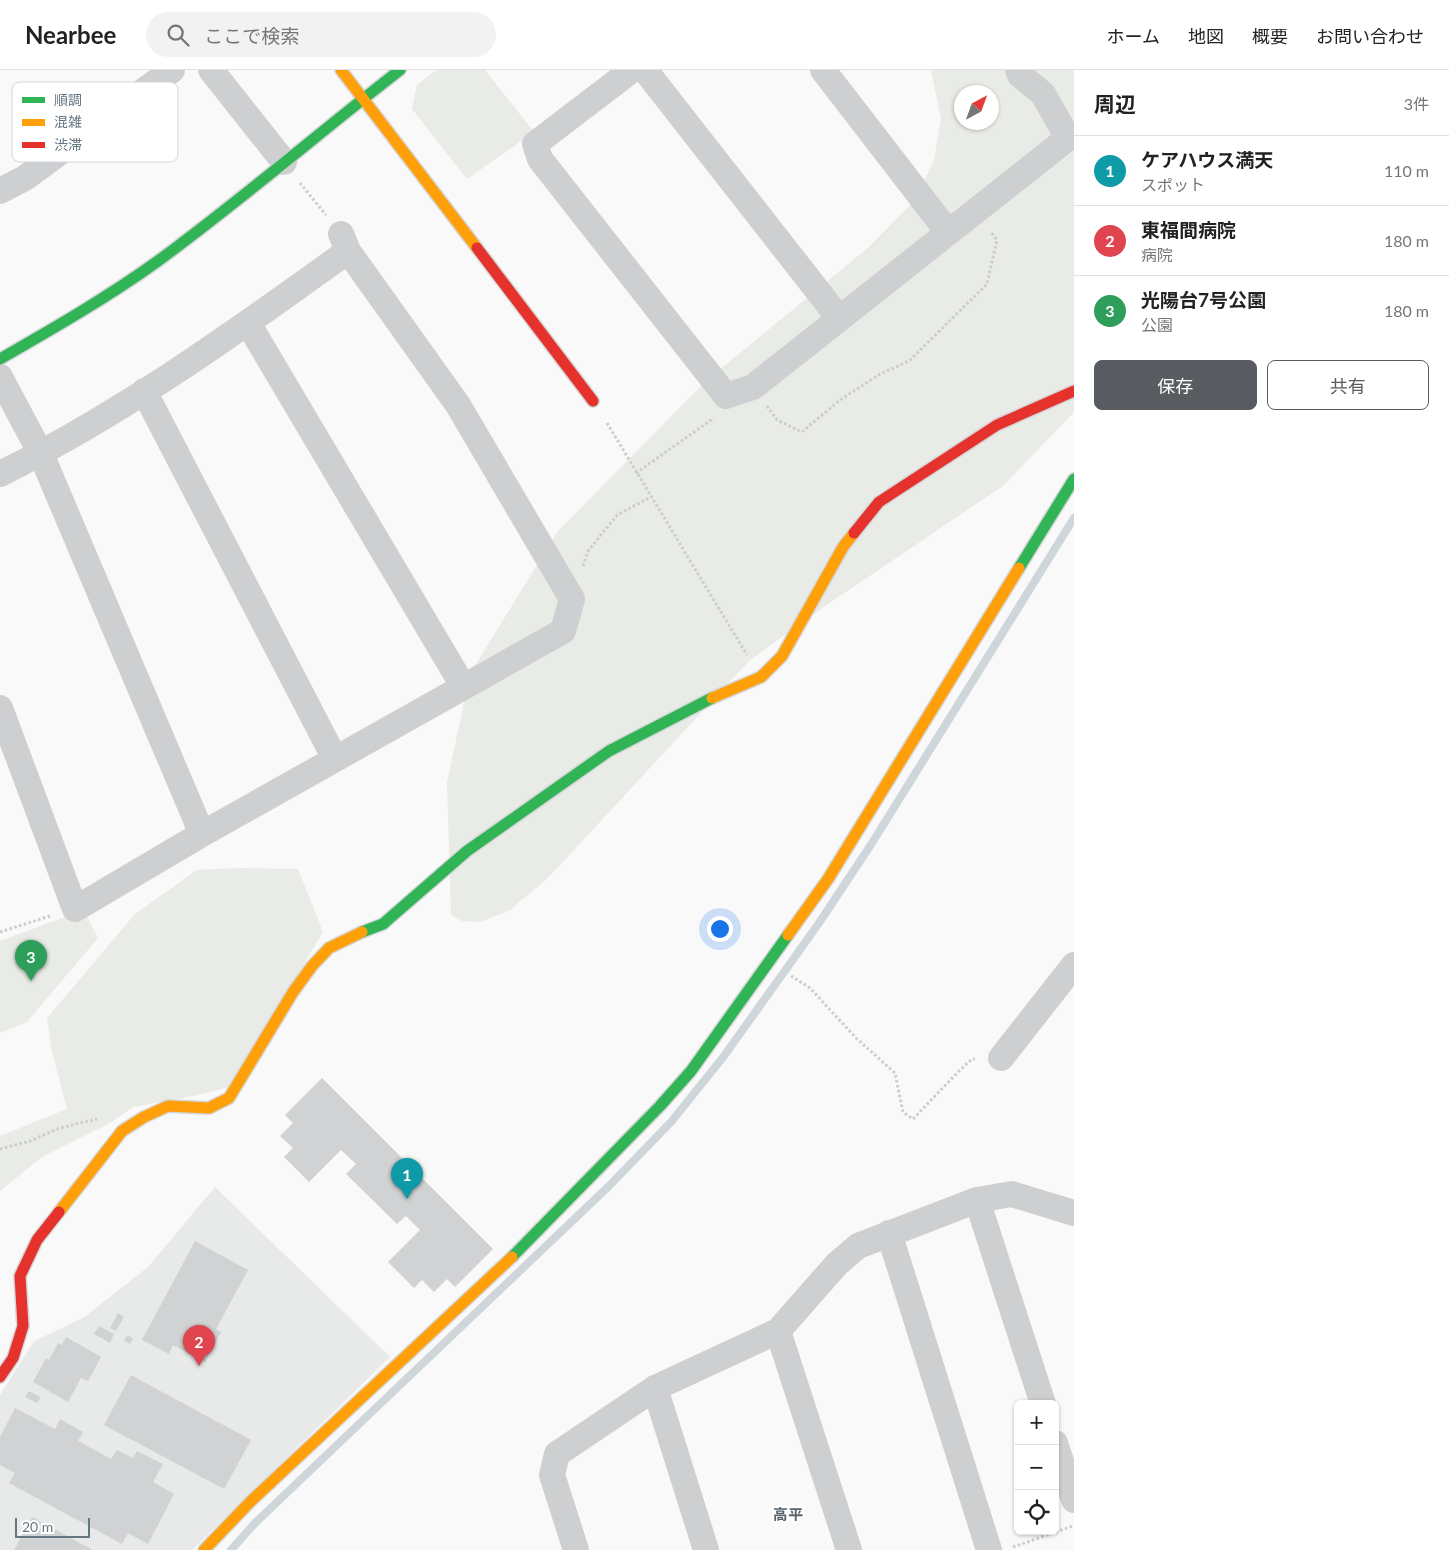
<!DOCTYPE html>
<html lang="ja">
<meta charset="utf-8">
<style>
:root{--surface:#fff;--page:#f2f2f2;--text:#222;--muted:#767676;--line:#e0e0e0;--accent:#585c60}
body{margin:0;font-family:Lato,"Noto Sans JP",sans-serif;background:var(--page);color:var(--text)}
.controls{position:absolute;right:15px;bottom:15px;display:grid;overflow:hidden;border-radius:8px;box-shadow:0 1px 4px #0004}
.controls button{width:45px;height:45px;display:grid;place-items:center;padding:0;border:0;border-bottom:1px solid var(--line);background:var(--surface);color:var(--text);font:25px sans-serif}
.compass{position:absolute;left:954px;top:15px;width:45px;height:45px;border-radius:50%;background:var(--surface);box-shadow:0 1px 4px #0004;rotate:41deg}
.scale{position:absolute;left:15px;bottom:12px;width:75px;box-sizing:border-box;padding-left:5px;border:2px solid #657683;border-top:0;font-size:14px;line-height:18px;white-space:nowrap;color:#657683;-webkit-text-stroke:4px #fff;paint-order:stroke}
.you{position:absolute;left:719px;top:858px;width:18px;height:18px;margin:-12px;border:4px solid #fff;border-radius:50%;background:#1a73e8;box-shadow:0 0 0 8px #1a73e833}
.badge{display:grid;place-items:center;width:32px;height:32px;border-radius:50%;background:var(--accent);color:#fff;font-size:16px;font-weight:700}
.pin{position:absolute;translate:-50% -41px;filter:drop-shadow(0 1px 2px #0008)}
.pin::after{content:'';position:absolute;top:26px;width:18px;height:15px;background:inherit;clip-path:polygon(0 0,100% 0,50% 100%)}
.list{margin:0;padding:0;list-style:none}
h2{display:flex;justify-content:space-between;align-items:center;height:65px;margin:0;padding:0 20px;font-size:21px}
h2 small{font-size:16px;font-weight:400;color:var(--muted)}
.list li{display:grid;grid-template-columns:32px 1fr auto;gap:15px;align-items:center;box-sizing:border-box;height:70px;padding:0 20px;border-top:1px solid var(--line)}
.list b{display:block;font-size:19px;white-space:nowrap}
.list p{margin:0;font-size:16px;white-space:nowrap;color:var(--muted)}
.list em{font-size:16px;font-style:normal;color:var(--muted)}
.actions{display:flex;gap:10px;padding:15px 20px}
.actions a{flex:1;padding:11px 0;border:1px solid var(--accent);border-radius:8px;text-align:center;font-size:18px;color:var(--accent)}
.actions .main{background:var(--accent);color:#fff}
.icon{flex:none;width:28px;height:28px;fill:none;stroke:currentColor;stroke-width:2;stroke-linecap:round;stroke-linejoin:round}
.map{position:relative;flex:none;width:1074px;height:1480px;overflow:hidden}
header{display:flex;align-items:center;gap:30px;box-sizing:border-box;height:70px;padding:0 25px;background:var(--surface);border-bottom:1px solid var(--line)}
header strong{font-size:24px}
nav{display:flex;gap:28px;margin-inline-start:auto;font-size:18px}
.search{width:350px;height:45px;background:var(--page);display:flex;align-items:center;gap:12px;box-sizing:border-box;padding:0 18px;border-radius:28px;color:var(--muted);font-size:19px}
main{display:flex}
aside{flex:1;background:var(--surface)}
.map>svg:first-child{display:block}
</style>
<header>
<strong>Nearbee</strong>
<div class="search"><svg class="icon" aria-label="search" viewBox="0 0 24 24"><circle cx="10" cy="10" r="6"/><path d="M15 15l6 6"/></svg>ここで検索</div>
<nav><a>ホーム</a><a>地図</a><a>概要</a><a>お問い合わせ</a></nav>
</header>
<main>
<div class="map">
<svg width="1074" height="1480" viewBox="0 0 1074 1480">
<rect width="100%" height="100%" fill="#f9f9f9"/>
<path fill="#e8e9e9" d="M215,1117L390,1287L192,1480H0V1325L34,1271L83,1248L148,1197Z"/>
<path fill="#e8ebe6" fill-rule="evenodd" d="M436,0H485L534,62L467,109L412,39L417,15Z
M931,0H1074V342L1003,416L828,534L749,591L549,807L510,840L481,852L462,851L451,845L447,713L470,604L557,462L706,311L869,177L915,130L934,90L941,48ZM962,22H992V52H962Z
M238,798L298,799L323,862L230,1017L193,1026L133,1037L110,1053L42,1087L0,1121V1066L67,1039L52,982L47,948L135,844L197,800Z
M84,840L98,868L27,952L0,963V871Z"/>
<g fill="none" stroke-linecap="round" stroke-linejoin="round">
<path stroke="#ced6d9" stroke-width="8" d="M231,1480L256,1452L608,1117L671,1052L724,986L819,853L872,773L1074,448"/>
</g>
<path fill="#d0d2d3" d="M322,1008L493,1179L455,1217L447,1209L434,1222L422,1210L414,1218L388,1192L420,1160L406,1146L397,1154L346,1104L356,1094L341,1080L309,1112L284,1087L293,1078L280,1066L293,1053L285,1045Z
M195,1171L248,1200L216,1259L221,1262L205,1292L173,1275L169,1284L142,1270Z
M118,1243L124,1247L116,1261L110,1258Z
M99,1256L114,1264L110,1273L94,1264Z
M128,1265L133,1269L130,1274L124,1270Z
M66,1267L101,1287L88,1311L81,1308L68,1332L33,1312L46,1288L49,1290L58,1273L62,1275Z
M131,1305L251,1370L224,1419L104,1355Z
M29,1321L41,1327L37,1333L25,1327Z
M15,1338L55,1359L60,1349L83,1362L78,1371L111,1389L117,1380L133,1388L137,1381L163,1394L153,1412L174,1424L148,1474L128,1463L122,1474L9,1413L15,1403L0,1395V1367Z
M32,1447L93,1480H14Z"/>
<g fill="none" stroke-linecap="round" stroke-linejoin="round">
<defs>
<path id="fast" d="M0,289C54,258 108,227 158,191C241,130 319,63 400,0
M1019,498L1074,409
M362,862L383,854L467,781L609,681L712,628
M512,1187L660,1036L691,1001L788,865"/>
<path id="slow" d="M341,0L477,178
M712,628L761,607L782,586L843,477L854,463
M788,865L828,809L1019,498
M59,1142L122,1061L144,1047L168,1036L209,1038L229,1028L293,922L312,896L329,878L362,862
M204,1480L250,1432L512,1187"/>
<path id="jam" d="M477,178L593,331
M854,463L879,432L997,355L1074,321
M0,1307L13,1288L23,1256L20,1206L37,1170L59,1142"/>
</defs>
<use href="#fast" stroke="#d5d6d7" stroke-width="14"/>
<use href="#slow" stroke="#d5d6d7" stroke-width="14"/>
<use href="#jam" stroke="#d5d6d7" stroke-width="14"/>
<path stroke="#cbcccd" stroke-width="3" stroke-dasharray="2.5 2.5" stroke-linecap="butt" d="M300,113L326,145
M767,336L777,350L802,362L840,330L880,304L909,291L987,214L997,170L991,162
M607,353L747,585
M636,403L714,348
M583,496L588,481L617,445L651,427
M0,862L50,846
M791,906L810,918L856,968L895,1003L903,1042L913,1049L957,1003L972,989H975
M0,1079L30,1071L60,1058L97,1049
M1013,1477L1073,1456"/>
<path stroke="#cecfd0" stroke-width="26" d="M211,0L284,92
M632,0L535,74L540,89L726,326L753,317L1068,68L1043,24L1020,5L1018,0
M645,0L839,248
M823,0L948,162
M0,121L25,108L172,0
M248,253L463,616
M0,307L41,384L202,764
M144,321L335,689
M0,404C123,343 236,262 348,181
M0,638L75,839L202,764L563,561L572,529L458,335L348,181L341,164
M1001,988L1074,895
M977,1130L1043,1334
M889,1163L989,1480
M778,1261L849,1480
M655,1318L706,1480
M1055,1373L1074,1430
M576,1480L552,1405L557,1384L655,1318L778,1261L837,1194L858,1176L977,1130L1012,1124L1074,1143"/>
<use href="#fast" stroke="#30b455" stroke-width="11"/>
<use href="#slow" stroke="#ff9f0a" stroke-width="11"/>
<use href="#jam" stroke="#e5322d" stroke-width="11"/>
</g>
<g text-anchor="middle" stroke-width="5" stroke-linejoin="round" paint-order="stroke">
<g font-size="15" font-weight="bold" fill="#57646e" stroke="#fff">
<text x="788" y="1450">高平</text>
</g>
</g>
<rect x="12" y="12" width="166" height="80" rx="8" fill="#fff" stroke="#d1d6da" stroke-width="1"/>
<rect x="22" y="27" width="23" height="6" fill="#30b455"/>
<rect x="22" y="49" width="23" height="7" fill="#ff9f0a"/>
<rect x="22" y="72" width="23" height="6" fill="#e5322d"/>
<g font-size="14" fill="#657683">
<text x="54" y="35">順調</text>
<text x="54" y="57">混雑</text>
<text x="54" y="80">渋滞</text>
</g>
</svg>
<div class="controls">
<button>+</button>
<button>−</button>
<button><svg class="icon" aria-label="locate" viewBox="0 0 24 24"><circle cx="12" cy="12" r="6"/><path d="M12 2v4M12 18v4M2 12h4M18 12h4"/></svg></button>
</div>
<svg class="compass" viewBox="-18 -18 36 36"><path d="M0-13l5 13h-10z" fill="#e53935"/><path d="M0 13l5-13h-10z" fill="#767676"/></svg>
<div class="scale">20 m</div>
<div class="you"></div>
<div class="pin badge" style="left:407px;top:1129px;background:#0f9aa8">1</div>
<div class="pin badge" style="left:199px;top:1296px;background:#e0444e">2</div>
<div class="pin badge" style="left:31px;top:911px;background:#2e9e5b">3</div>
</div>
<aside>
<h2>周辺<small>3件</small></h2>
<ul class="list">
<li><span class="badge" style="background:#0f9aa8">1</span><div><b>ケアハウス満天</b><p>スポット</p></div><em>110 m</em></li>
<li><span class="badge" style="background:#e0444e">2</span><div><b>東福間病院</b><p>病院</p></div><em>180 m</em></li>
<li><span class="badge" style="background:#2e9e5b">3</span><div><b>光陽台7号公園</b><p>公園</p></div><em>180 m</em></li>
</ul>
<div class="actions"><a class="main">保存</a><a>共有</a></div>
</aside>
</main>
